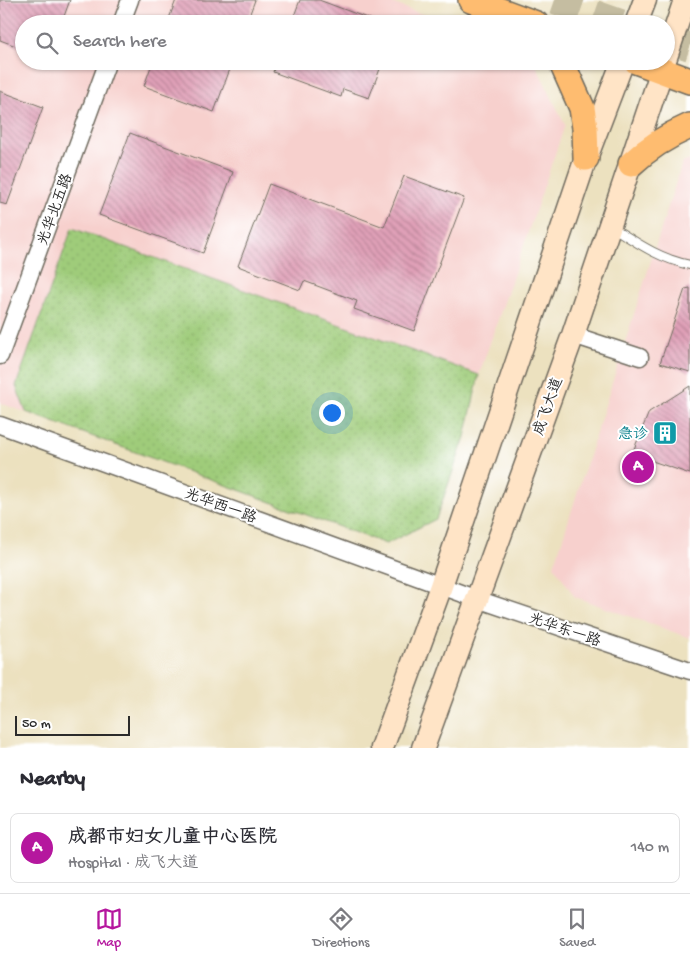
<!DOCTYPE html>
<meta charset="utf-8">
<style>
:root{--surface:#fff;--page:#f7f7f7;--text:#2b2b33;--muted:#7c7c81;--line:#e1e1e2;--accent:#b5179e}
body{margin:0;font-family:"Gochi Hand","LXGW WenKai TC",sans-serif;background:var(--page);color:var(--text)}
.scale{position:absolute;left:15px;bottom:12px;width:115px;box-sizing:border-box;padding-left:5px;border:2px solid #2b2b2b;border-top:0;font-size:14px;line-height:18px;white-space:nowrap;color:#2b2b2b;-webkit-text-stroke:4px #fff;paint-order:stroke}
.you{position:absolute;left:331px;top:412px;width:18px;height:18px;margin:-12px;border:4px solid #fff;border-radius:50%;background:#1a73e8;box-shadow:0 0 0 8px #1a73e833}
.badge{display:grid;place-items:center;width:32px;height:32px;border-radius:50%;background:var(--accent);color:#fff;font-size:16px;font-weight:700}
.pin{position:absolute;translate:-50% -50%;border:2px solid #fff;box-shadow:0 1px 5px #0006}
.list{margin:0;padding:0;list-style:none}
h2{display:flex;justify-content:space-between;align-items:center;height:65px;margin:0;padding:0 20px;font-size:21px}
h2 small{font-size:16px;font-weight:400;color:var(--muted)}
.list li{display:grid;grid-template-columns:32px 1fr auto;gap:15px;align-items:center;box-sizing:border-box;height:70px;margin:0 10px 10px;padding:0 10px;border:1px solid var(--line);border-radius:8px}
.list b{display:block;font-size:19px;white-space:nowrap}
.list p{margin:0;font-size:16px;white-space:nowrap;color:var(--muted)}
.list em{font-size:16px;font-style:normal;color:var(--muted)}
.icon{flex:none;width:28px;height:28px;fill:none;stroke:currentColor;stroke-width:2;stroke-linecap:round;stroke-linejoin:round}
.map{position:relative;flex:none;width:690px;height:748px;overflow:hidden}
.search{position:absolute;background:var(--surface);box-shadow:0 1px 4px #0004;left:15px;right:15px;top:15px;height:55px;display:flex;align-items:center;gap:12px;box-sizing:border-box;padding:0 18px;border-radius:28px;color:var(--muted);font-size:19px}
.sheet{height:145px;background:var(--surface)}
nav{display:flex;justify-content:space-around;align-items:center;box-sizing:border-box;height:70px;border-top:1px solid var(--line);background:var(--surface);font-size:14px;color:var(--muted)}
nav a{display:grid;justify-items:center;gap:2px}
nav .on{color:var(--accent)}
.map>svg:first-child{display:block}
</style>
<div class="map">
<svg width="690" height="748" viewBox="0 0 690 748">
<defs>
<pattern id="grass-dots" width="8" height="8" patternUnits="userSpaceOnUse" patternTransform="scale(1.25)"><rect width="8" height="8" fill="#9fcc7a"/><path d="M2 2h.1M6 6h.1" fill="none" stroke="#89af6a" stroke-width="1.8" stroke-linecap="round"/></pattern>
<pattern id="building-back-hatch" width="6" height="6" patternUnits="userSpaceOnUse" patternTransform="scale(1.25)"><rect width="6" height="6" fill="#e0a0b8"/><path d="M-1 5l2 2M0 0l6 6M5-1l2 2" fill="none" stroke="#b68396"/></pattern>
</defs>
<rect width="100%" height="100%" fill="#fff"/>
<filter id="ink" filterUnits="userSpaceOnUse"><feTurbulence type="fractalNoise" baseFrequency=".02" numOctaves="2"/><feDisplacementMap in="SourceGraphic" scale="10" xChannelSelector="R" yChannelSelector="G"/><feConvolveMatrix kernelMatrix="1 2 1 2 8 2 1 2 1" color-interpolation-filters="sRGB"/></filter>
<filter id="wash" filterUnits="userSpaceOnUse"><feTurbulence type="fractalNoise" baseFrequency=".0096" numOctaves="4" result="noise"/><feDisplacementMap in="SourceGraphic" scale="20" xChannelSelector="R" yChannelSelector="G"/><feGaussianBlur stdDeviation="1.12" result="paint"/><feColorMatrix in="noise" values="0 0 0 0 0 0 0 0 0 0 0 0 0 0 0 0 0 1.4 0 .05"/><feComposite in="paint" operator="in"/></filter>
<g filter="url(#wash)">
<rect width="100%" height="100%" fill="#ece1bf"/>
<path fill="#f7d0cd" d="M0,0H384L448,24H24V61H534L565,125L479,375L465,437L436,519L386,544L0,403Z
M690,160V638L575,597L554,566L682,163Z"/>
<path fill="url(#grass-dots)" stroke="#657c52" d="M72,228L479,375L465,437L436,519L386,544L26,412L16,386Z"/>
<g id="blocks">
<path fill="url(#building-back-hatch)" d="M0,0H70L63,19L66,20L65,24H24V49L0,40Z
M176,0H255L246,24H167Z
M300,0H319L383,24H291Z
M153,61H233L214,112L144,86Z
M277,61H383L369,98L343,89L341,97L273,72Z
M0,91L43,107L7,205L0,203Z
M130,133L233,172L203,253L99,215Z
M404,176L464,198L414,331L354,309L357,301L304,281L300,290L238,266L269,184L384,227Z
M690,288V372L660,363L685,289Z
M690,386V474L632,454L649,412Z"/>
</g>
</g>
<g filter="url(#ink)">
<use href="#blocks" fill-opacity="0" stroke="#6f6b5f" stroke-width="1"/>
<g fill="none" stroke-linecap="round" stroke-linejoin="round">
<path stroke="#c5bda1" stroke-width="28" stroke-dasharray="28 14" stroke-linecap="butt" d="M555,0L623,24
M666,39L690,47"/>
<defs>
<path id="service" d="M612,227C637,243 660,259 690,265"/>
<path id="minor" d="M121,24L130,0
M573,335L640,357
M0,356L108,61
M0,425L477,599L690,671"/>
<path id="secondary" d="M636,24L645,0
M666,57L685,0
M382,748L441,586L586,158L623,61
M423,748L573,335L665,61"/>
<path id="primary" d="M471,0L536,24
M561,61L582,108L585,128L586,158
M636,61L690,81
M631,164C649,147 667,136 690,126"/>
</defs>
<use href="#service" stroke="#6f6b5f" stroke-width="10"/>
<use href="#minor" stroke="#6f6b5f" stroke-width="19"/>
<use href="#secondary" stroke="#6f6b5f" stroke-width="25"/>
<use href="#primary" stroke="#6f6b5f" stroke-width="28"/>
<use href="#service" stroke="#fff" stroke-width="8"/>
<use href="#minor" stroke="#fff" stroke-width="16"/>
<use href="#secondary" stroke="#ffe4c6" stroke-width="22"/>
<use href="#primary" stroke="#febc70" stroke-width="25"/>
</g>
</g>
<defs>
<symbol id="building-square" viewBox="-11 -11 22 22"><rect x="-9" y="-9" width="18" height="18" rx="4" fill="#0f9aa8" stroke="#fff"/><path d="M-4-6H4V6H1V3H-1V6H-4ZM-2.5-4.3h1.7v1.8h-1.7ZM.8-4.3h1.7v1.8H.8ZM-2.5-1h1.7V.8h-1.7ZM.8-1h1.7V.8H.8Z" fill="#fff"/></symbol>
</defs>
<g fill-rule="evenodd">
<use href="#building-square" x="651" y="419" width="28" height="28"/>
</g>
<g text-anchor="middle" stroke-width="4" stroke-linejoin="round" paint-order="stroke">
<g font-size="15" fill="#2b2b2b" stroke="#fff">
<text transform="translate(54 209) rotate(-70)" y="5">光华北五路</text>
<text transform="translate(547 406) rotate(-70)" y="5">成飞大道</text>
<text transform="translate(221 505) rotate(20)" y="5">光华西一路</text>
<text transform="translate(565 629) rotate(19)" y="5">光华东一路</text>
</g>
<g font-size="15" fill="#0d838f" stroke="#fff" text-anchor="end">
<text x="648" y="438">急诊</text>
</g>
</g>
</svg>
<div class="scale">50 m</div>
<div class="you"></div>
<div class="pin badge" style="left:638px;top:467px">A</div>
<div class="search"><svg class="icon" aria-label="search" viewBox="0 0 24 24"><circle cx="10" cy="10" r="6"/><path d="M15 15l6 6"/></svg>Search here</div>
</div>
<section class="sheet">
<h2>Nearby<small></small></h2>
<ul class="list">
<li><span class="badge">A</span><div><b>成都市妇女儿童中心医院</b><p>Hospital · 成飞大道</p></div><em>140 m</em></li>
</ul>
</section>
<nav>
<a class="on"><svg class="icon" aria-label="map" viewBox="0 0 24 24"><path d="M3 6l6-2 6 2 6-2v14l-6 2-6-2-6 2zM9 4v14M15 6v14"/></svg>Map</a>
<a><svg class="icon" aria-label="directions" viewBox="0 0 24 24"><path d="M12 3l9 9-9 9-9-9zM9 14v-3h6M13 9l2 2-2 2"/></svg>Directions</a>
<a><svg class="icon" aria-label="saved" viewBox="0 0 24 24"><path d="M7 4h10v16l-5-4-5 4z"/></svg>Saved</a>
</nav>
